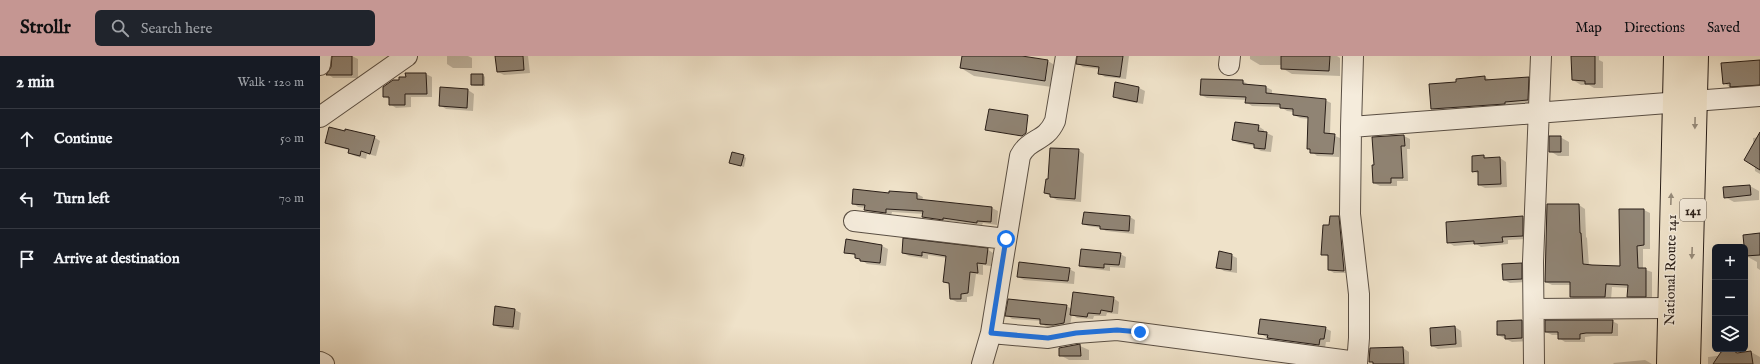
<!DOCTYPE html>
<meta charset="utf-8">
<style>
:root{--surface:#171b24;--page:#20242c;--text:#f1f3f6;--muted:#9ea1a6;--line:#363941;--accent:#c59692}
body{margin:0;font-family:"IM FELL English",serif;background:var(--page);color:var(--text)}
.controls{position:absolute;right:12px;bottom:12px;display:grid;overflow:hidden;border-radius:6px;box-shadow:0 4px 16px #0002}
.controls button{width:36px;height:36px;display:grid;place-items:center;padding:0;border:0;border-bottom:1px solid var(--line);background:var(--surface);color:var(--text);font:20px sans-serif}
.stop{position:absolute;width:12px;height:12px;margin:-9px;border:3px solid #1a73e8;border-radius:50%;background:#fff}
.stop.end{background:#1a73e8;border-color:#fff;box-shadow:0 1px 4px #0008}
.list{margin:0;padding:0;list-style:none}
h2{display:flex;justify-content:space-between;align-items:center;height:52px;margin:0;padding:0 16px;font-size:17px}
h2 small{font-size:13px;font-weight:400;color:var(--muted)}
.list li{display:grid;grid-template-columns:26px 1fr auto;gap:12px;align-items:center;box-sizing:border-box;height:60px;padding:0 16px;border-top:1px solid var(--line)}
.list b{display:block;font-size:15px;white-space:nowrap}
.list em{font-size:13px;font-style:normal;color:var(--muted)}
.icon{flex:none;width:22px;height:22px;fill:none;stroke:currentColor;stroke-width:2;stroke-linecap:round;stroke-linejoin:round}
.map{position:relative;flex:none;width:1440px;height:308px;overflow:hidden}
header{display:flex;align-items:center;gap:24px;box-sizing:border-box;height:56px;padding:0 20px;background:var(--accent);color:#111}
header strong{font-size:19px}
nav{display:flex;gap:22px;margin-inline-start:auto;font-size:14px}
.search{width:280px;height:36px;background:var(--page);display:flex;align-items:center;gap:10px;box-sizing:border-box;padding:0 14px;border-radius:6px;color:var(--muted);font-size:15px}
main{display:flex}
aside{flex:1;background:var(--surface)}
.map>svg:first-child{display:block}
</style>
<header>
<strong>Strollr</strong>
<div class="search"><svg class="icon" aria-label="search" viewBox="0 0 24 24"><circle cx="10" cy="10" r="6"/><path d="M15 15l6 6"/></svg>Search here</div>
<nav><a>Map</a><a>Directions</a><a>Saved</a></nav>
</header>
<main>
<aside>
<h2>2 min<small>Walk · 120 m</small></h2>
<ul class="list">
<li><svg class="icon" aria-label="ahead" viewBox="0 0 24 24"><path d="M12 20V5M6 11l6-6 6 6"/></svg><div><b>Continue</b></div><em>50 m</em></li>
<li><svg class="icon" aria-label="left" viewBox="0 0 24 24"><path d="M17 20v-9H6M10 6l-5 5 5 5"/></svg><div><b>Turn left</b></div><em>70 m</em></li>
<li><svg class="icon" aria-label="arrive" viewBox="0 0 24 24"><path d="M6 21V4h12l-3 4 3 4H6"/></svg><div><b>Arrive at destination</b></div></li>
</ul>
</aside>
<div class="map">
<svg width="1440" height="308" viewBox="0 0 1440 308">
<rect width="100%" height="100%" fill="#efe2c9"/>
<filter id="stains"><feTurbulence type="fractalNoise" baseFrequency=".005" numOctaves="4"/><feColorMatrix values="0 0 0 0 .2 0 0 0 0 .09 0 0 0 0 .02 0 0 0 .5 -.17"/></filter>
<radialGradient id="worn" r=".72"><stop offset=".6" stop-color="#630" stop-opacity="0"/><stop offset="1" stop-color="#630" stop-opacity=".3"/></radialGradient>
<path fill="#0003" d="M13,0H32L38,3V22H13L8,18L12,11Z
M127,0H148L152,2V12H133L127,8Z
M176,0H208L210,17L184,19L178,16Z
M643,0H696L728,5L741,13L739,32L654,20L641,12Z
M759,0H809L806,23L785,21L779,17L780,13L763,11L757,7Z
M930,0H1017L1020,2V20L972,18L962,12V9H940L930,3Z
M1252,0H1279V4L1283,6V32H1274L1269,29H1261L1253,24Z
M1440,5V34L1413,33L1404,27Z
M86,18H106L112,21V41H91V51L76,52L70,48V44L64,40L80,25L87,22Z
M163,19L165,21V30H155L152,29Z
M1165,21L1171,25L1208,22L1219,28L1218,50L1123,59L1112,53L1138,26Z
M882,24L923,25L929,29L946,31L952,34V39L1005,44L1011,47L1010,78L1020,82L1019,101L997,100L988,92L989,63L980,62L974,59V56L967,55L961,51L932,50L926,46V44L887,42L881,39Z
M796,27L819,32L825,35L823,48L800,44L794,40Z
M121,32L148,34L154,38L153,55L126,53L120,49Z
M938,70L944,74V76L953,80L951,96L941,95L935,92V90L919,87L913,84Z
M1084,80L1090,83V93H1087L1088,125H1077V130H1060L1054,127L1055,110Z
M54,81L60,85L56,100L47,98L46,103L35,100L29,97L30,94L12,90L6,86Z
M1240,81L1249,86V100H1238L1230,95Z
M1440,81V118L1435,115L1433,82Z
M758,94L764,98L761,146L737,144L725,137L729,124Z
M424,100L426,102L424,111L410,107Z
M1164,100L1168,103L1180,102L1186,106L1187,131L1165,132L1159,129V118L1153,115V101Z
M1430,130L1439,135V144L1414,146L1405,141Z
M597,138L603,141L602,145L672,152L678,155L677,169L663,167L662,169L629,165L628,166L609,164L603,161L604,158L572,156L571,160L551,157L545,153L546,152L538,151L533,147L570,139Z
M1228,149H1259L1265,153L1266,181L1267,182L1269,210L1301,211L1300,154H1324L1330,157V193H1323V213L1332,216V244H1315L1308,240L1309,232L1292,231L1291,244H1257L1251,241V229H1232L1226,226Z
M810,161L815,164L814,178L786,175L781,172L768,170L763,168Z
M1018,161L1023,164L1029,217H1014L1009,214V201L1002,198L1010,170Z
M1203,162L1209,165L1208,183L1188,184V188L1161,191L1156,188L1134,190L1128,186L1127,167Z
M1440,177V214L1437,212V206L1426,200L1424,179Z
M562,190L568,193L566,210L547,208L536,200L526,196Z
M667,193L673,197L671,210L663,209V219L656,218L653,240L647,241V246H637L631,243L630,229L624,226L627,202L608,199V203L589,200L583,197Z
M800,198L806,201L805,212L790,211V215L766,212L760,209Z
M911,199L917,202V217L904,215L898,211Z
M1201,208L1207,211V226L1190,227L1184,224Z
M749,213L755,216L754,228L704,224L698,221Z
M793,242L799,246L798,258L787,257L786,260H774L773,263L757,262L752,258L750,270L739,272L727,271L721,267V265L692,263L687,259L746,250L752,253Z
M176,252L195,254L201,257L199,274L180,272L174,269Z
M1202,265L1208,268V285L1192,286L1178,279Z
M1292,265L1298,268V280H1273L1265,281V286H1245L1239,282V279H1232L1226,276Z
M1135,271L1141,275L1142,291L1118,293L1112,290Z
M1005,272L1011,275L1010,286H1006L1005,292L954,285L939,277Z
M760,290L769,294V304H749L740,299V293Z
M1083,292L1089,296V308H1054L1050,305Z
M1431,296L1440,301V308H1388V301Z
M1325,304L1332,308H1294L1293,307Z"/>
<path fill="#908474" stroke="#291e18" d="M12,0H32V19H6L11,11Z
M175,0H203L204,14L177,16Z
M642,0H702L728,4L725,25L640,12Z
M757,0H803L800,21L778,18L779,11L756,8Z
M961,0H1010L1009,15L961,13Z
M1251,0H1275V28H1265V25L1252,24Z
M1440,4V29L1410,31V27L1403,28L1401,7Z
M85,17H106L107,38H85V49H69V41H63V31L73,24H79V21H86Z
M151,18H163V29H151Z
M1165,20V24L1209,21L1208,44L1185,46V48L1111,53L1109,28L1136,26V23Z
M881,23L923,24V28L946,30V37L1006,43L1004,77L1015,78L1013,98L990,97V93H987L988,61L973,59V53L960,52V48L925,47L926,41L880,39Z
M795,26L819,31L817,46L793,41Z
M120,31L148,33L147,52L119,50Z
M669,53L708,59L706,77L702,80L665,74Z
M915,66L939,69L938,75L947,76L945,93L934,92V88L912,84Z
M9,71L25,75V73L55,80L50,98L41,95L40,100L28,97L29,93L5,87Z
M1440,76V114L1424,104Z
M1084,79L1085,90H1081L1083,122H1071V127H1053L1052,109H1054L1052,81Z
M1229,80H1241V96H1229Z
M730,92L759,93L755,143L730,141V138L724,137L726,123H728Z
M412,96L424,99L421,110L409,107Z
M1164,99V102L1180,101L1181,128L1158,129V115L1152,116V100Z
M1430,129L1431,139L1404,142L1403,131Z
M533,133L569,137V135L597,137V143L672,151L671,166L657,165V167L623,162V164L602,161L603,155L566,153V157L544,154L545,149L532,148Z
M1227,148H1259L1260,177H1261L1263,208L1272,209L1300,210L1299,153H1324V189L1317,190L1318,212H1326V241H1307L1308,229L1286,228L1285,241H1250V226H1225Z
M764,156L810,160L809,175L780,173V170L762,168Z
M1010,160H1019L1024,215L1008,214V199H1001L1003,169H1009Z
M1203,160V180L1182,181L1183,186L1154,188V185L1127,187L1126,166Z
M1440,177V199L1425,200L1423,179Z
M583,182L668,192L666,208L657,207L658,217L650,216L648,237L641,238V243H630L629,227L623,226L626,200L602,196V200L582,197Z
M526,183L562,189L560,207L540,205V203L535,202V198L524,197Z
M761,193L801,197L799,209L784,208V212L759,210Z
M899,195L912,198L911,214L896,212Z
M699,206L750,212L748,225L697,221Z
M1202,207V223L1183,224L1182,208Z
M753,236L794,241L792,256L781,254L780,258L768,257L767,261L750,259Z
M688,243L747,249L744,267L733,269L720,268V263L685,260Z
M175,250L195,253L193,271L173,269Z
M940,263L1006,271L1004,283H1000L999,289L947,282L948,279L938,278Z
M1202,264V282L1185,283V279H1177V265Z
M1225,264H1293L1292,277H1266L1260,278V283H1238V276H1225Z
M1135,270L1136,288L1111,290L1110,272Z
M760,288L761,300H739V292Z
M1083,291L1084,308H1053V306H1049L1050,292Z
M1405,294H1412L1417,297L1431,295L1433,308H1393L1401,296Z"/>
<g fill="none" stroke-linecap="round" stroke-linejoin="round">
<defs>
<path id="minor" d="M1033,0L1031,71L1030,158L1039,238V282L1037,308
M0,9L1,0
M909,9L910,0
M0,61L87,0
M1031,71L1440,40
M534,165L686,183
M1214,253L1348,252
M671,277L728,282L756,277L797,274L1037,306
M0,306L4,308
M662,308L671,277L700,100C710,81 725,87 735,65L746,0
M1214,308L1213,206L1221,0"/>
<path id="highway" d="M1348,308L1355,0
M1369,308L1377,0"/>
</defs>
<use href="#minor" stroke="#5a4f44" stroke-width="22"/>
<use href="#highway" stroke="#291e18" stroke-width="24"/>
<use href="#minor" stroke="#f5ecdc" stroke-width="20"/>
<use href="#highway" stroke="#efe2c9" stroke-width="22"/>
</g>
<defs><path id="oneway-solid" d="M-6-.8H1V-3.2L6.5 0L1 3.2V.8H-6Z"/></defs>
<g fill="#968a79">
<use href="#oneway-solid" transform="translate(1375 67) rotate(91)"/>
<use href="#oneway-solid" transform="translate(1351 143) rotate(-88)"/>
<use href="#oneway-solid" transform="translate(1372 197) rotate(92)"/>
</g>
<g fill="none" stroke-linecap="round" stroke-linejoin="round">
<path stroke="#1a73e8" stroke-width="5" d="M686,183L671,277L728,282L756,277L797,274L820,276"/>
</g>
<g text-anchor="middle" stroke-width="3" stroke-linejoin="round" paint-order="stroke">
<rect fill="#f5ecdc" stroke="#665c53" stroke-width="1" x="1360" y="143" width="26" height="22" rx="3"/>
<g font-size="13" font-weight="bold" fill="#291e18">
<text x="1373" y="159">141</text>
</g>
<g font-size="14" fill="#291e18" stroke="#f5ecdc">
<text transform="translate(1350 214) rotate(-89)" y="5">National Route 141</text>
</g>
</g>
<rect width="100%" height="100%" filter="url(#stains)"/>
<rect width="100%" height="100%" fill="url(#worn)"/>
</svg>
<div class="controls">
<button>+</button>
<button>−</button>
<button><svg class="icon" aria-label="layers" viewBox="0 0 24 24"><path d="M12 4l9 5-9 5-9-5zM3 14l9 5 9-5"/></svg></button>
</div>
<div class="stop" style="left:686px;top:183px"></div>
<div class="stop end" style="left:820px;top:276px"></div>
</div>
</main>
